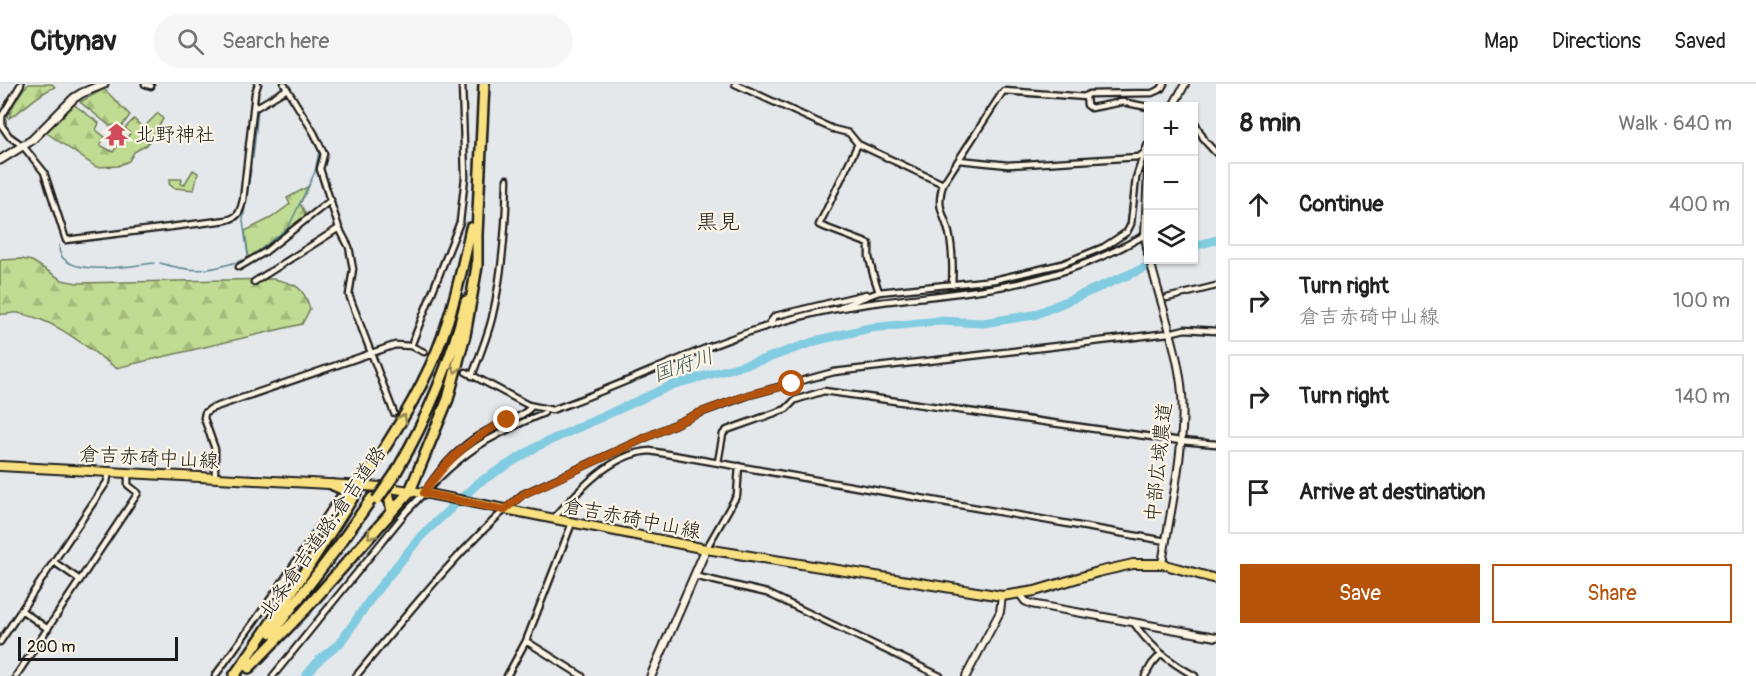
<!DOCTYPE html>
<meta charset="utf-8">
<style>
:root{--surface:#fff;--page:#f6f6f6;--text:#222;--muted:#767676;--line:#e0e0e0;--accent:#b45309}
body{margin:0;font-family:Pangolin,"Klee One",sans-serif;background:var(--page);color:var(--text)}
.controls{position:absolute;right:18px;top:18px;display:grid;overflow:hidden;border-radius:0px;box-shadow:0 2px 4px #0004}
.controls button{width:54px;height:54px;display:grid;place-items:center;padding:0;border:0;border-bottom:2px solid var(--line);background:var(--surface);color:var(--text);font:30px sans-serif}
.scale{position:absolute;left:18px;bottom:15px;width:160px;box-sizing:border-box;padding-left:6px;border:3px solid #1c1c1c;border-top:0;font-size:16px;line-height:21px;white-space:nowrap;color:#1c1c1c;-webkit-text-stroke:4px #fcf5e5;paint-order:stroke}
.stop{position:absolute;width:18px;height:18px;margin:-14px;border:4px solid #b45309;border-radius:50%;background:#fff}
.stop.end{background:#b45309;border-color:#fff;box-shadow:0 2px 6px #0008}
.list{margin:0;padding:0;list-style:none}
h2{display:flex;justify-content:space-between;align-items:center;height:78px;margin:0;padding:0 24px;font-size:26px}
h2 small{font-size:20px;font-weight:400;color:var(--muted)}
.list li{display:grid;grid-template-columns:39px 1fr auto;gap:18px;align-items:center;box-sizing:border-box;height:84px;margin:0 12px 12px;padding:0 12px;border:2px solid var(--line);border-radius:0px}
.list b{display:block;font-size:22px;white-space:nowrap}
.list p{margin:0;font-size:20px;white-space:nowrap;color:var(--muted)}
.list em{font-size:20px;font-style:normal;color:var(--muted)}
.actions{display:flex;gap:12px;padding:18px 24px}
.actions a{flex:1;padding:14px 0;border:2px solid var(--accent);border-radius:0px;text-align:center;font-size:21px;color:var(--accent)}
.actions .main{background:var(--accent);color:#fff}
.icon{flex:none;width:33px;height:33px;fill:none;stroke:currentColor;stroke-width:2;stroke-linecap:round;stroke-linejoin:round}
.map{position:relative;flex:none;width:1216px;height:592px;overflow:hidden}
header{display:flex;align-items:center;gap:36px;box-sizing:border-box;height:84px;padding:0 30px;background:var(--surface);border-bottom:2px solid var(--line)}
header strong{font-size:28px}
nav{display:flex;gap:33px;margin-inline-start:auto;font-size:21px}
.search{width:420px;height:54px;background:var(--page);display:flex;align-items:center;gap:15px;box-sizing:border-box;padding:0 21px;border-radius:33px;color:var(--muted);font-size:22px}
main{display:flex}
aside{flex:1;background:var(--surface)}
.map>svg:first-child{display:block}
</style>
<header>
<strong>Citynav</strong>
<div class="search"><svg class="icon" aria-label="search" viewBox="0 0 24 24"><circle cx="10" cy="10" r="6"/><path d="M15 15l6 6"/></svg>Search here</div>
<nav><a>Map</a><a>Directions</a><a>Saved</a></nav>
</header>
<main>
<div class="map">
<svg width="1216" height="592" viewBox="0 0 1216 592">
<defs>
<pattern id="forest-firs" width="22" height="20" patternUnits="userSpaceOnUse" patternTransform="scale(1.5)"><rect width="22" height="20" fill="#c0db92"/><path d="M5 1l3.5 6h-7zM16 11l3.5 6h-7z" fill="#a4bb7d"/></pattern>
</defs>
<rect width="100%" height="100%" fill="#e5e8eb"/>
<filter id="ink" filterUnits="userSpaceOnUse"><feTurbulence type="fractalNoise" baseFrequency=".0167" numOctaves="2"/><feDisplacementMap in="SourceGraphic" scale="12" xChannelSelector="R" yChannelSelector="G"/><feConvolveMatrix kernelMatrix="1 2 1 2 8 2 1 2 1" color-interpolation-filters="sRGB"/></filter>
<g filter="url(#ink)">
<path fill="#c0db92" stroke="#6e7c57" stroke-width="1.5" d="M193,86L198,89L194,106L174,104L169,100L170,95H182L181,100L184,101Z"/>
<path fill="url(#forest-firs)" stroke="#6e7c57" stroke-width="1.5" d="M29,0H52L55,3C35,11 27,24 9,34C11,23 21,6 29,0Z
M104,5L130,31L122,42L115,41L110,42L80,18Z
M73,20L99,39L96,46L105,53L100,61L113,68L119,60L124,59L130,49L125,44L134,35L143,44L158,29L163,35L147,61L134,68L129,77L118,82L96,83L44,47Z
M309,102L300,120L307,132L249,176L245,147L271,134L290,120L287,114Z
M22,175L32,177L62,196L77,199L274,195C295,200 304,202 310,225L302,240L116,284C86,263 55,235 18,229C12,228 7,231 0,230V176Z"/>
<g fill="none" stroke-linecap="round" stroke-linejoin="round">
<path stroke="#598692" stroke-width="1.5" d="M253,74L258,26
M243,136L251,85
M243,137L248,172
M59,161C57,197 133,181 154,179
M249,174L288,144L315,88L319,67L313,55
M160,179C197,190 209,187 246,175"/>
<path stroke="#81cce1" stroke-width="9" d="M1194,162L1216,156
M306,592L319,576L340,559L374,510L421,452L478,399L538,362L672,301L762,276L819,256L870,244L939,237L983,239L1034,231L1163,176"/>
<path stroke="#bdbfc2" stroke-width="4.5" stroke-dasharray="4.5 2" stroke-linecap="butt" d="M424,268L447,279"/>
<defs>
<path id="minor" d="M21,0L2,32V42L9,52L23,62L44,88L66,156L227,136C239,133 240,128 243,116L255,9L258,0
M145,0L151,2
M284,0L314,49L324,70L320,85L339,144L349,163L353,185L349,211L394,329
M735,0L833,45L849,49L858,60L943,100
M1084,13L1089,10L1152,9L1161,5L1164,0
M254,23H257L287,5
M1194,37L1205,57L1216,69
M858,60L819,141L869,160V173L873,190L879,208H878
M959,76L1008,81L1139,73L1144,69L1148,60
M239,183L265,168L331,116
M254,198L339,144
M952,201C953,184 953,166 949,149C943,126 936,125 943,100L1002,9L1004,7L1086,13L1087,21L1091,24L1122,18L1148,23
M1167,214L1216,202
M842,222L879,208L994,196L1062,180L1104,163L1127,148L1131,140L1136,94L1144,69
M768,241L775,232L866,210
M411,262L460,138L465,93L462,0
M466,288L528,321L552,326C638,296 719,252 807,231C874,215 942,214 1009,201C1057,192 1103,175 1145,151
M472,292C479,273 487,254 492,234C503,188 506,142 507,95
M718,378L723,350L727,346L786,325L795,316L824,307L1181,357L1216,360
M215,393V365L204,334L205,329L210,325L395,261L411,262L424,268
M429,402C442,382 462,361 483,349C499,339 520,336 532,322
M553,435C577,408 611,369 650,367L1166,457
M706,465L737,411L739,382
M54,478L80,496
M694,492L767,509L940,592
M21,526L48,545
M1134,539C1149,562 1171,579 1195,592
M526,557L582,592
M0,558L107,398L109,387
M16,592L138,409L128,401V388
M215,592L279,503L339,413
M273,592L406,428C430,403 455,375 486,357C504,347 524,337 544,329L545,325
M356,592C408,529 461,462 523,410L697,330L749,311L834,288L1169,249L1185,245L1216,247
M507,592L526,557L572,439
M1145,592L1152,580L1161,570"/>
<path id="tertiary" d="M1173,22L1185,0
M1148,87L1145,151L1148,170
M1150,176C1160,218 1179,268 1182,310C1186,362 1170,428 1162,480
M1020,510L1025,517L1031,520L1216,553
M966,592L1000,528L1002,512"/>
<path id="secondary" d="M0,76L32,56L74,14L82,9L104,0
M651,592L706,465"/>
<path id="primary" d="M0,382L382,403L424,409L706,465L1002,512L1035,507L1098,488L1133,480H1162L1216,495"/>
<path id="motorway" d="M477,150L484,0
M395,390C427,335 451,279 466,217
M333,401L344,406L347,423
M382,403L388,408L392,427
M272,549L337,464L372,414
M249,584L304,527L410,407L448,315L465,251L477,182V145
M234,592C274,536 311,479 348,421C380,371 414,322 437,267C453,227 462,186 471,144"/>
</defs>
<use href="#minor" stroke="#1c1c1c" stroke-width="9"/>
<use href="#tertiary" stroke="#1c1c1c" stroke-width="10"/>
<use href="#secondary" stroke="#1c1c1c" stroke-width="11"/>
<use href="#primary" stroke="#1c1c1c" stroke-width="12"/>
<use href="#motorway" stroke="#1c1c1c" stroke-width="14"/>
<use href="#minor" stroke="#fcf5e5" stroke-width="4.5"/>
<use href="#tertiary" stroke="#fcf5e5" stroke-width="6"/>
<use href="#secondary" stroke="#fcf5e5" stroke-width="7"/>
<use href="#primary" stroke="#f9e181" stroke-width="8"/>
<use href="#motorway" stroke="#f9e181" stroke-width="9"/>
<defs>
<path id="motorway-bridge" d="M377,416L395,390"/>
</defs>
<use href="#motorway-bridge" stroke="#1c1c1c" stroke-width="14" stroke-linecap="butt"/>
<use href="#motorway-bridge" stroke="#f9e181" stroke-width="9"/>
</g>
<defs><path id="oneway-chevron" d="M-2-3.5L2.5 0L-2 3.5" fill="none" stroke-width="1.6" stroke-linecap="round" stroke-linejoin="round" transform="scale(1.5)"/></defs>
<g stroke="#968854">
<use href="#oneway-chevron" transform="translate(456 285) rotate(105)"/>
<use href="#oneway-chevron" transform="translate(403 334) rotate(-60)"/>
<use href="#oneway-chevron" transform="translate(371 451) rotate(131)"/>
</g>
</g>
<g fill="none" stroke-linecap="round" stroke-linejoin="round" filter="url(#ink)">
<path stroke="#b45309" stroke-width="8" d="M507,336C471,354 446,376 424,409L504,426L524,410L697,330L748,311L792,300"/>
</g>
<defs>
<symbol id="temple-bare" viewBox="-9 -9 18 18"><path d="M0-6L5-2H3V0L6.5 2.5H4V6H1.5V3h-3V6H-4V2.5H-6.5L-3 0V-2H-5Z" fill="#d1495b" stroke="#fcf5e5" stroke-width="2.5" paint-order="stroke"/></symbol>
</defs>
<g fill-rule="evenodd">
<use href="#temple-bare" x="100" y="34" width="33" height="33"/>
</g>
<g text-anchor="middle" stroke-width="4.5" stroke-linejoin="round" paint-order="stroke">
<g font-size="20" fill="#1c1c1c" stroke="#fcf5e5" text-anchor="start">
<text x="135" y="57">北野神社</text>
</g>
<g font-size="20" fill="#1c1c1c" stroke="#fcf5e5">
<text transform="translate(149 373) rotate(3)" y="7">倉吉赤碕中山線</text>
<text transform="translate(1158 378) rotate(-84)" y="7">中部広域農道</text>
<text transform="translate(632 434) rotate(11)" y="7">倉吉赤碕中山線</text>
<text transform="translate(322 448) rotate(-55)" y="7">北条倉吉道路;倉吉道路</text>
</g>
<g font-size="21" font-style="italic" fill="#3f5a61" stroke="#fcf5e5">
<text transform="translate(683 281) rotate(-19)" y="7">国府川</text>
</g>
<g font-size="22" fill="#1c1c1c" stroke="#fcf5e5">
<text x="718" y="145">黒見</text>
</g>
</g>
</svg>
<div class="controls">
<button>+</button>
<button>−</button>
<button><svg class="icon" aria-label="layers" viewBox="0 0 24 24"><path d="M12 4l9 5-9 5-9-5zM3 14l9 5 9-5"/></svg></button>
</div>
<div class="scale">200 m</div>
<div class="stop" style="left:792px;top:300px"></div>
<div class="stop end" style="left:507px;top:336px"></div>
</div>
<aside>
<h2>8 min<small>Walk · 640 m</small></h2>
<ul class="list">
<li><svg class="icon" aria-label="ahead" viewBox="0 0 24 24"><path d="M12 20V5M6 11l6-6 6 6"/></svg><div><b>Continue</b></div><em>400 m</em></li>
<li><svg class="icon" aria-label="right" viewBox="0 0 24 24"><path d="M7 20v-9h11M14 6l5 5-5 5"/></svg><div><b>Turn right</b><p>倉吉赤碕中山線</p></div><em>100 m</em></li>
<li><svg class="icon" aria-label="right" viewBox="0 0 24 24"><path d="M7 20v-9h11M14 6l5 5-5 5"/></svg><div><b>Turn right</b></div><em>140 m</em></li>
<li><svg class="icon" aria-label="arrive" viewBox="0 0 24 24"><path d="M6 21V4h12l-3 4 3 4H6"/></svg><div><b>Arrive at destination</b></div></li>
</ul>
<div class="actions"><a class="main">Save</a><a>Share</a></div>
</aside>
</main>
